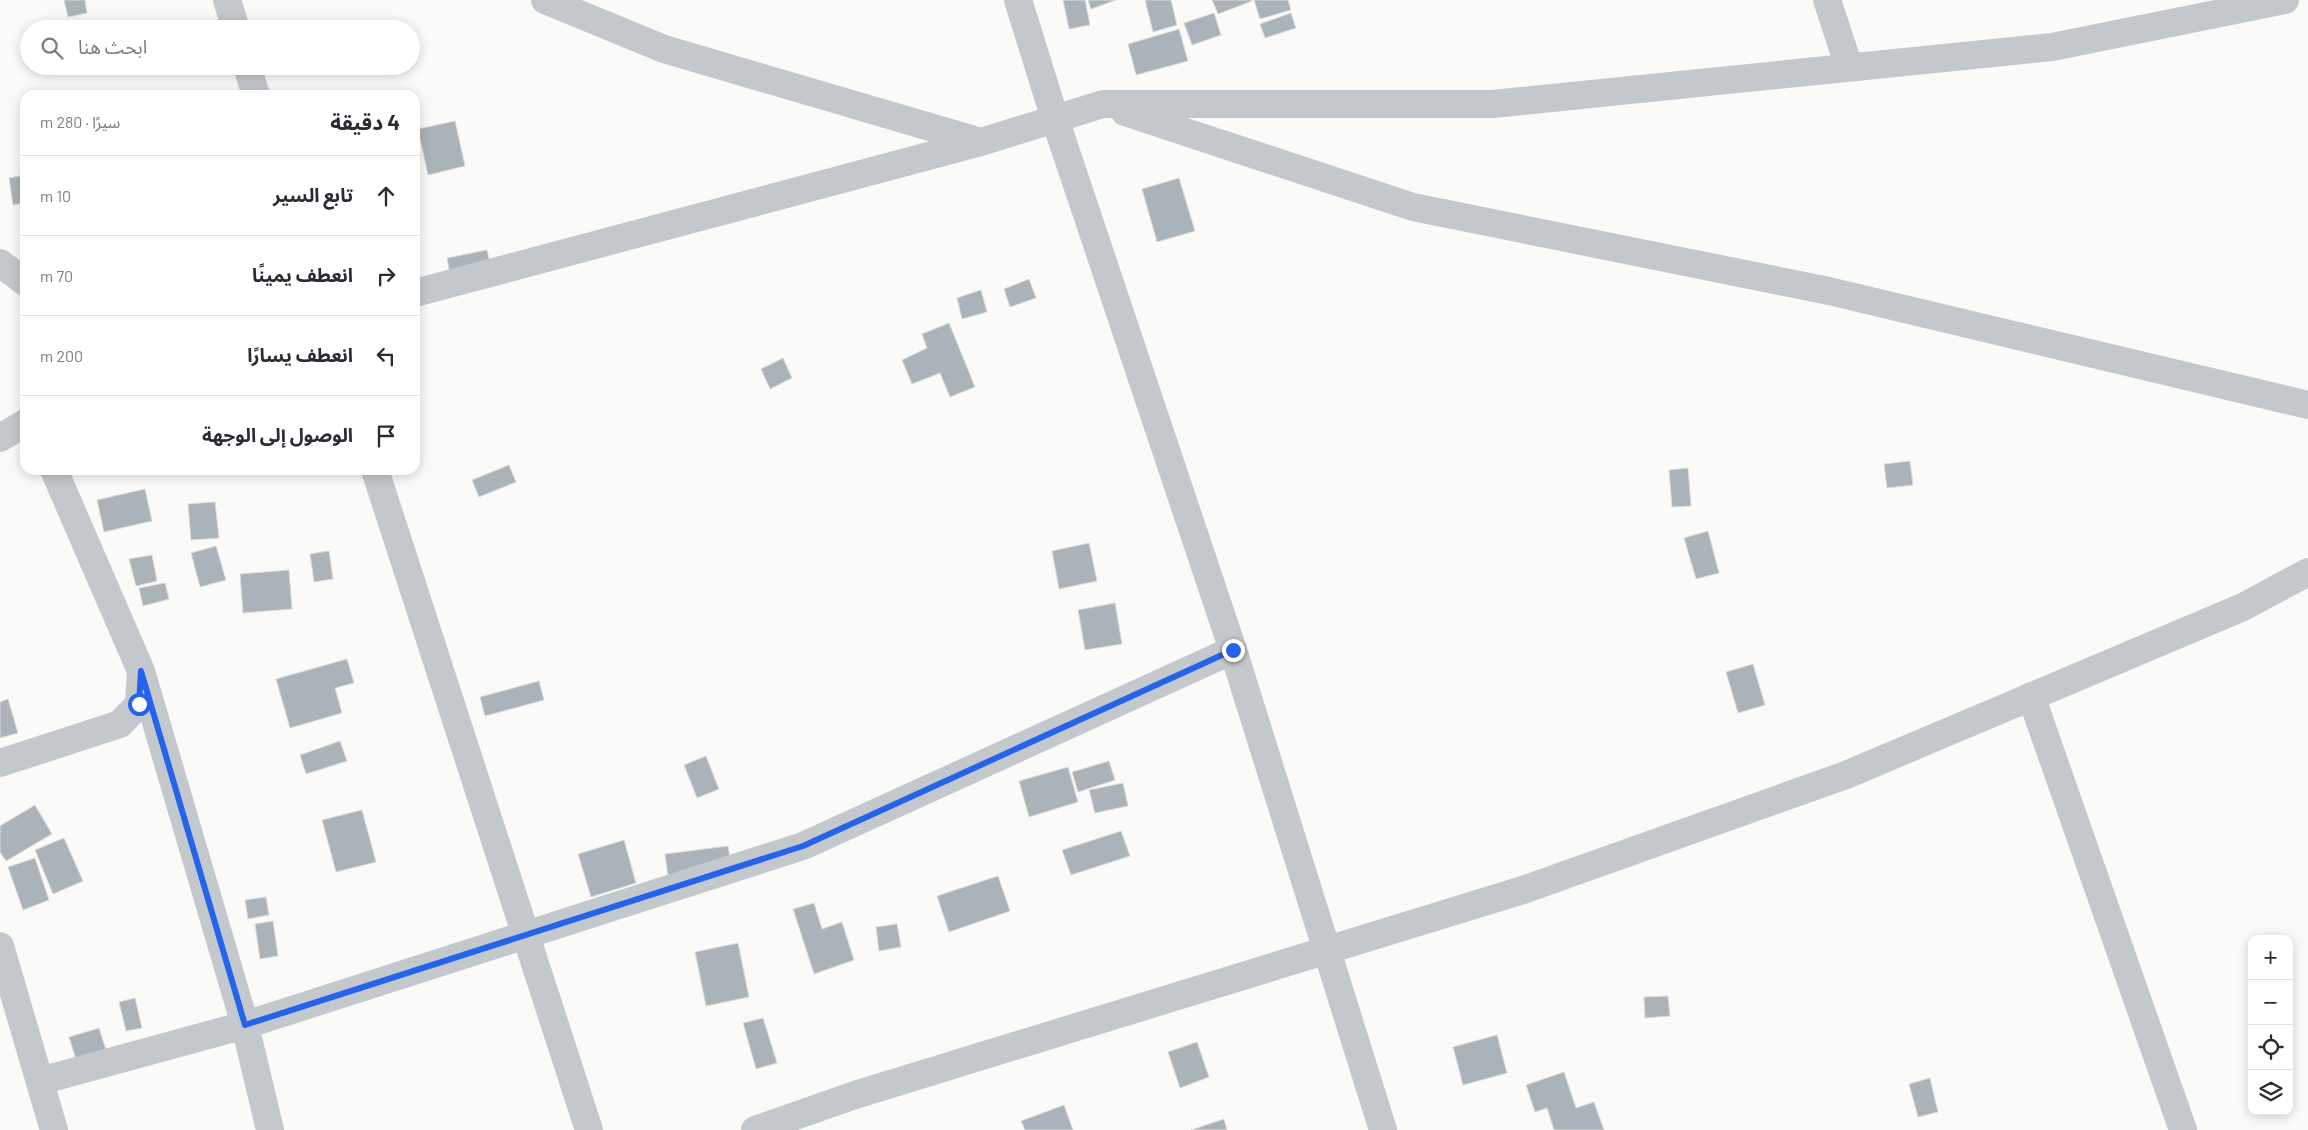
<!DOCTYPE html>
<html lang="ar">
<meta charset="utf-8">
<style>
:root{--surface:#fff;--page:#f7f7f7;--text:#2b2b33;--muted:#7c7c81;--line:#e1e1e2}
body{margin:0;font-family:Barlow,"Noto Sans Arabic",sans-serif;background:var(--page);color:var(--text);direction:rtl}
.controls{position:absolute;right:15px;bottom:15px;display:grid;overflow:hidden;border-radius:10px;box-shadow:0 2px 12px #0003}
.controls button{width:45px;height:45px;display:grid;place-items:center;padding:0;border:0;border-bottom:1px solid var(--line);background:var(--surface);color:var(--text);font:25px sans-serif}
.stop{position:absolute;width:15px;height:15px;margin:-11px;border:4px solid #2563eb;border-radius:50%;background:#fff}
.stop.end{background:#2563eb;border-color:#fff;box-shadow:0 1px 5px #0008}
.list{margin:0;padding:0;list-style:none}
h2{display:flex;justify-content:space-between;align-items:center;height:65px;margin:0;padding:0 20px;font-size:21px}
h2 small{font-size:16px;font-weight:400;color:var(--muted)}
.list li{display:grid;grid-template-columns:32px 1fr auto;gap:15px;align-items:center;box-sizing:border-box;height:80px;padding:0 20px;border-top:1px solid var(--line)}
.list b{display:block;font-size:19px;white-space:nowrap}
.list em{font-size:16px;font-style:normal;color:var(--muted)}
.icon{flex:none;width:28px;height:28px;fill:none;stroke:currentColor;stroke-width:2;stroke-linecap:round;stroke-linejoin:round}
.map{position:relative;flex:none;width:2308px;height:1130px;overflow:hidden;direction:ltr}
.search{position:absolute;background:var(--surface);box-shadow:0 2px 12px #0003;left:20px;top:20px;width:400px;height:55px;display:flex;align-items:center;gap:12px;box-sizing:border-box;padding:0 18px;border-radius:28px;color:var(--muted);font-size:19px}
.panel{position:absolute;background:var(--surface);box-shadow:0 2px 12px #0003;left:20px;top:90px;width:400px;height:385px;border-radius:15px;direction:rtl}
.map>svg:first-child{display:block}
</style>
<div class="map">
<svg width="2308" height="1130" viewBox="0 0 2308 1130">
<rect width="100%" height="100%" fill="#fafaf8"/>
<path fill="#aab3b9" stroke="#dcdcda" d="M64,0H85L87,13L68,17Z
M1063,0H1085L1090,25L1069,29Z
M1088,0H1116L1091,9Z
M1145,0H1171L1177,25L1153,32Z
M1212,0H1251L1252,1L1218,14Z
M1254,0H1288L1291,10L1260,19Z
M1214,13L1221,35L1192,45L1184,23Z
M1291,13L1296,28L1265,38L1260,24Z
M1179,29L1188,61L1136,75L1128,44Z
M455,121L465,166L428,175L418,129Z
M25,175V203L13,205L9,178Z
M1179,178L1195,231L1157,242L1142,189Z
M487,250L492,272L451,280L447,258Z
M1029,279L1036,298L1010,307L1004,289Z
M981,290L987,312L962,319L957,298Z
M949,323L975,387L950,397L940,373L912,384L902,360L927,348L922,334Z
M783,358L792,378L770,389L761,369Z
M1910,461L1913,485L1887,488L1884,464Z
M509,465L516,482L479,497L472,480Z
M1688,468L1691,506L1672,507L1669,470Z
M145,489L152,521L104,532L97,500Z
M215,502L219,538L191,540L188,504Z
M1708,531L1719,573L1696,579L1684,538Z
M1089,543L1097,581L1059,589L1052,551Z
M216,546L226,580L200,587L191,553Z
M329,551L333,579L314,582L310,554Z
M152,555L157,581L136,586L129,559Z
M289,570L292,609L243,613L240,574Z
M165,583L169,599L143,606L139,588Z
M1115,603L1122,644L1085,650L1078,610Z
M347,659L354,683L335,688L342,713L290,728L276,679Z
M1753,664L1765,705L1738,713L1726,672Z
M539,681L544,700L485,716L480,697Z
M8,699L18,733L0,738V702Z
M340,741L347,761L306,774L300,755Z
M706,756L719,789L697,798L684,765Z
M1109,761L1115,780L1078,792L1072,772Z
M1068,767L1078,802L1029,817L1019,781Z
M1123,783L1128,806L1095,813L1089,790Z
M35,805L52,834L6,861L0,852V826Z
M362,810L376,862L336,872L322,820Z
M1121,831L1130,856L1071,875L1062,850Z
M64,838L83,881L53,894L35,850Z
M624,840L636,883L591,897L578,854Z
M728,846L732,869L668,877L665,854Z
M35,858L49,900L23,910L8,867Z
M998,876L1010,911L949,932L937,896Z
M266,897L269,915L248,919L245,900Z
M814,903L822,929L842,922L854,960L814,974L793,909Z
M273,921L278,956L260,959L255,924Z
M897,924L901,947L879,951L876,927Z
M738,943L749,997L706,1006L695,952Z
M1668,996L1670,1016L1645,1018L1644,997Z
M135,998L142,1028L126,1031L119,1002Z
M763,1018L777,1063L756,1069L743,1023Z
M99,1028L108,1056L78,1066L69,1037Z
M1497,1035L1507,1073L1463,1085L1453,1047Z
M1197,1042L1209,1077L1180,1088L1168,1052Z
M1564,1072L1576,1108L1594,1102L1604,1130H1554L1547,1108L1535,1112L1526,1085Z
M1930,1078L1938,1112L1918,1117L1909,1084Z
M1064,1105L1073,1130H1025L1021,1121Z
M1224,1119L1227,1130H1191Z"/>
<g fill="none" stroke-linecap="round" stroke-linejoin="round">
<path stroke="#c3c8cc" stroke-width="28" d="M227,0L236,29
M545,0L664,49L981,142
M1018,0L1055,119L1233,650L1383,1130
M1827,0L1849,67
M247,66L256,95
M1125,112L1413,207L1829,291L2308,405
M0,263L25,282
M415,293L981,142L1103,104H1493L2052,47L2285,0
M0,438L25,423
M375,470L589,1130
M141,671L245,1025L270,1130
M2031,696L2183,1130
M0,763L120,724L139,704L141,671L54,470
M0,946L54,1130
M40,1081L245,1025L803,846L1233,650
M755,1130L855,1095L1523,890L1846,775L2243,607L2308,572"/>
</g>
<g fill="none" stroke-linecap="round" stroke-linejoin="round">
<path stroke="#2563eb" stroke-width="6" d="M139,704L141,671L245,1025L803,846L1233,650"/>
</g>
</svg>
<div class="controls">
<button>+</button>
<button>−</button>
<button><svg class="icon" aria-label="locate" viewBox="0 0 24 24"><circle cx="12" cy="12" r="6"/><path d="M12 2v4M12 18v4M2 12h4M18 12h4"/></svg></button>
<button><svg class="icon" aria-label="layers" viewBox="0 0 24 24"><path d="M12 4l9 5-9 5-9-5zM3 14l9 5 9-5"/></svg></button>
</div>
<div class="stop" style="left:139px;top:704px"></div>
<div class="stop end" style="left:1233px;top:650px"></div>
<div class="search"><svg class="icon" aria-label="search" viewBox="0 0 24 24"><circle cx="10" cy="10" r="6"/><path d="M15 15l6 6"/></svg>ابحث هنا</div>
<section class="panel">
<h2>4 دقيقة<small>سيرًا · 280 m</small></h2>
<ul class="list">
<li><svg class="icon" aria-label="ahead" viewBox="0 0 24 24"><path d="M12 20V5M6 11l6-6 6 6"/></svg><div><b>تابع السير</b></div><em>10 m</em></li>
<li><svg class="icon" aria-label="right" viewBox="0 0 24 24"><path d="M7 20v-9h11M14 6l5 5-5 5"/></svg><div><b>انعطف يمينًا</b></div><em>70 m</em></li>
<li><svg class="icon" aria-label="left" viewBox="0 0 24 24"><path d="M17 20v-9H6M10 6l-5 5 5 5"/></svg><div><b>انعطف يسارًا</b></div><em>200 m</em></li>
<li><svg class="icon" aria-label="arrive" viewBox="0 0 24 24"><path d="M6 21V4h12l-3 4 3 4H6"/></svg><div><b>الوصول إلى الوجهة</b></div></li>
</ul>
</section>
</div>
